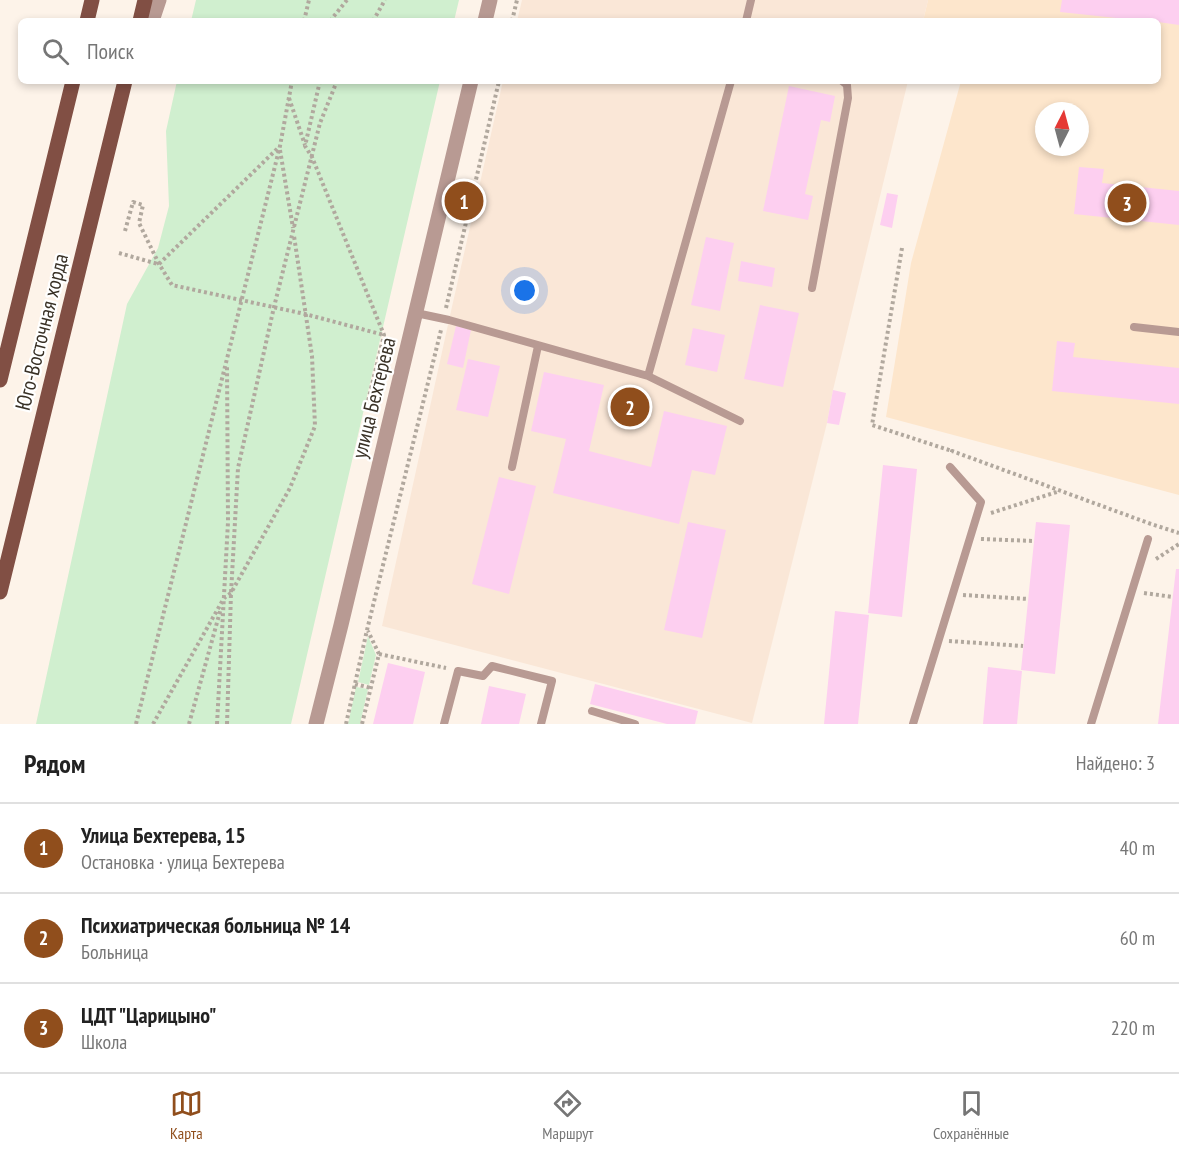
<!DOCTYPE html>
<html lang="ru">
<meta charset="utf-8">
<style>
:root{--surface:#fff;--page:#f2f2f2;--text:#222;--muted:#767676;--line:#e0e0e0;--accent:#904e1c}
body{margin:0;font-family:"PT Sans Narrow",sans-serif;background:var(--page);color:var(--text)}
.compass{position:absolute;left:1035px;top:102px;width:54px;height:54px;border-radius:50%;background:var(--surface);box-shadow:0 3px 9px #0003;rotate:6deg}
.you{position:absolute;left:525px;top:291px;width:21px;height:21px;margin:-15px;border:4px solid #fff;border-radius:50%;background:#1a73e8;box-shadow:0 0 0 9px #1a73e833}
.badge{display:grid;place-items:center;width:39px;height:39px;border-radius:50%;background:var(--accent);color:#fff;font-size:20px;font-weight:700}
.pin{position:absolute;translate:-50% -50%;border:3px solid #fff;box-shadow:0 2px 6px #0006}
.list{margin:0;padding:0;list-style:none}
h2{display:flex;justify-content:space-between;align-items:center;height:78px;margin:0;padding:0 24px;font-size:26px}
h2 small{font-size:20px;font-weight:400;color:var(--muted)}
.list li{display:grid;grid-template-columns:39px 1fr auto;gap:18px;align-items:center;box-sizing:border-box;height:90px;padding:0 24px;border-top:2px solid var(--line)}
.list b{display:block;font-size:22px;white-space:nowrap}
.list p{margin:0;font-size:20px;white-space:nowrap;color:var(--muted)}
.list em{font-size:20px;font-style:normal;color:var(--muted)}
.icon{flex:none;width:33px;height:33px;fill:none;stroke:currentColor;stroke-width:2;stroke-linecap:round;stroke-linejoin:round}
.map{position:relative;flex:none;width:1179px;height:724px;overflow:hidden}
.search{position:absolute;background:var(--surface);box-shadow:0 3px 9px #0003;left:18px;right:18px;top:18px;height:66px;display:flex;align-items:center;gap:15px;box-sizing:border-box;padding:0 21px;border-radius:9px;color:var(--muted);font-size:22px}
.sheet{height:348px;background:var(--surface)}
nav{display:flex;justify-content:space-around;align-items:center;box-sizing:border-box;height:84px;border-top:2px solid var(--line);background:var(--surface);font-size:16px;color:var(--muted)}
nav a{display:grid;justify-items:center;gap:3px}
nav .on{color:var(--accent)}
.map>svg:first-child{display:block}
</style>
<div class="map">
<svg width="1179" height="724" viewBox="0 0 1179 724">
<rect width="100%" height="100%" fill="#fdf3e9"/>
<path fill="#fde6cc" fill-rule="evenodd" d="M928,0H1179V495L886,417L911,263L961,81H1158V21H923ZM1044,111H1080V147H1044Z"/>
<path fill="#fae7d7" d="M522,0H928L923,21H517Z
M503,81H908L833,390L827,423L752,723L382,626L449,320Z"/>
<path fill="#d0efcf" d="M196,0H459L454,21H191Z
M177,81H440L291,724H36L127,304L158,248L169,206L166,131Z
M368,636L376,655L369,685L358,682Z
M356,687L368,689L360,724H348Z"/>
<path fill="#fdcff0" d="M1062,0H1179V25L1158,22V21H1145L1060,12Z
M789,86L835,96L830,122L821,120L805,194L813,196L808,220L763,211Z
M1079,167L1104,169L1102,183L1179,191V225L1074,214Z
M887,193L898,195L892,228L880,225Z
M706,237L734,243L720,311L691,305Z
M741,261L775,268L772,287L738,281Z
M760,305L799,313L783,387L744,379Z
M456,326L471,330L463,368L447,364Z
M693,328L725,335L717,372L685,365Z
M1057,341L1075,343L1073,357L1179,368V404L1052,391Z
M468,359L500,366L488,417L456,410Z
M544,372L604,385L589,451L651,467L664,411L727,426L715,475L692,470L679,524L553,493L566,439L531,431Z
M833,390L846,393L839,425L827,423Z
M883,465L917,469L902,617L868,613Z
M499,477L536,486L509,594L472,584Z
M688,522L726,530L702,638L664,630Z
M1036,522L1070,525L1055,674L1021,670Z
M1176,569H1179V724H1158Z
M835,611L869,615L858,724H824Z
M388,663L425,672L413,724H373Z
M988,667L1022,671L1017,724H983Z
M595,684L698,711L695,724H667L590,704Z
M489,686L526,694L519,724H481Z"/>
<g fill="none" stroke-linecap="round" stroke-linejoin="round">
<path stroke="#b1a89e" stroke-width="4" stroke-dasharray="3 3" stroke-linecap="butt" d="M304,21L309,0
M330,21L347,0
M373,21L385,0
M512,21L517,0
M320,81L305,146L312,157L384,335L367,405
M289,98L305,145
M280,150L293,228
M125,231L133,202L143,205L139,223L159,264L172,285L305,314L384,335
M902,248L872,425L952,451
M119,253L158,264
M159,264L279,147
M446,308L499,81
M952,452V451L1151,524L1179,533
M991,513L1060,491
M981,539L1034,541
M1156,559L1179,544
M1144,593L1173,597
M963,595L1028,599
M949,641L1023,646
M379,654L446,668
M355,684L371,688
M136,724L280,146L292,81
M153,724L224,598L231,593L290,488L315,426L312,356L294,236
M189,724L221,608
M217,724L228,522L227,365
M227,724L231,593L238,468L274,307L320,123L337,81
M346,724L367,630L441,330
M362,724L379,654L368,631"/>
<path stroke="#b89a93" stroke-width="8" d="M746,21L751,0
M812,288L848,98L847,85L842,81
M416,313L449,320L648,376L740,421
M1134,327L1179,332
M648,376L731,81
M512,467L538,346
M592,711L635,724
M444,724L458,671L483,676L492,666L552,681L541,724
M913,724L981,502L950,467
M1091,724L1148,539"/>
<path stroke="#b89a93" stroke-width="15" d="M152,21L159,0
M485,21L490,0
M316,724L341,625L471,81"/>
<path stroke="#814f44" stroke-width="15" d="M87,21L92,0
M140,21L145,0
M0,380L73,81
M0,592L125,81"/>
</g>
<g text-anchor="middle" stroke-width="4.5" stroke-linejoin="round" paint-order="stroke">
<g font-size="21" fill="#393126" stroke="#fff">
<text transform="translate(42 332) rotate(-76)" y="7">Юго-Восточная хорда</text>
<text transform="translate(374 398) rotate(-76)" y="7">улица Бехтерева</text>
</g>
</g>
</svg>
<svg class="compass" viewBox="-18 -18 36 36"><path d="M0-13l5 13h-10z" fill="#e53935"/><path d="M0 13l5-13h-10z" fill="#767676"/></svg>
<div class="you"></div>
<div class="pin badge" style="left:464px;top:201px">1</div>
<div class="pin badge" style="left:630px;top:407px">2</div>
<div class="pin badge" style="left:1127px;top:203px">3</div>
<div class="search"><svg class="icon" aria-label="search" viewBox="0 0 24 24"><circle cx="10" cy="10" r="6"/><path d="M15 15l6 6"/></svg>Поиск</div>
</div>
<section class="sheet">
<h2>Рядом<small>Найдено: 3</small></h2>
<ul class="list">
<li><span class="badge">1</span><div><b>Улица Бехтерева, 15</b><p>Остановка · улица Бехтерева</p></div><em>40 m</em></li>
<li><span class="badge">2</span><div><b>Психиатрическая больница № 14</b><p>Больница</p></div><em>60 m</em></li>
<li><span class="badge">3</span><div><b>ЦДТ &quot;Царицыно&quot;</b><p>Школа</p></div><em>220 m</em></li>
</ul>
</section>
<nav>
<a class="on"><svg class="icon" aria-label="map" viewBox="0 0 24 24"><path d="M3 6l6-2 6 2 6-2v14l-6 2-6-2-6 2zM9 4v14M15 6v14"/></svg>Карта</a>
<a><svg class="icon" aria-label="directions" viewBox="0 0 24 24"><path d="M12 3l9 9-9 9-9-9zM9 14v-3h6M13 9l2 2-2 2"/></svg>Маршрут</a>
<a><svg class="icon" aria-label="saved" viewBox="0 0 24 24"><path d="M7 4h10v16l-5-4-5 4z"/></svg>Сохранённые</a>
</nav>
